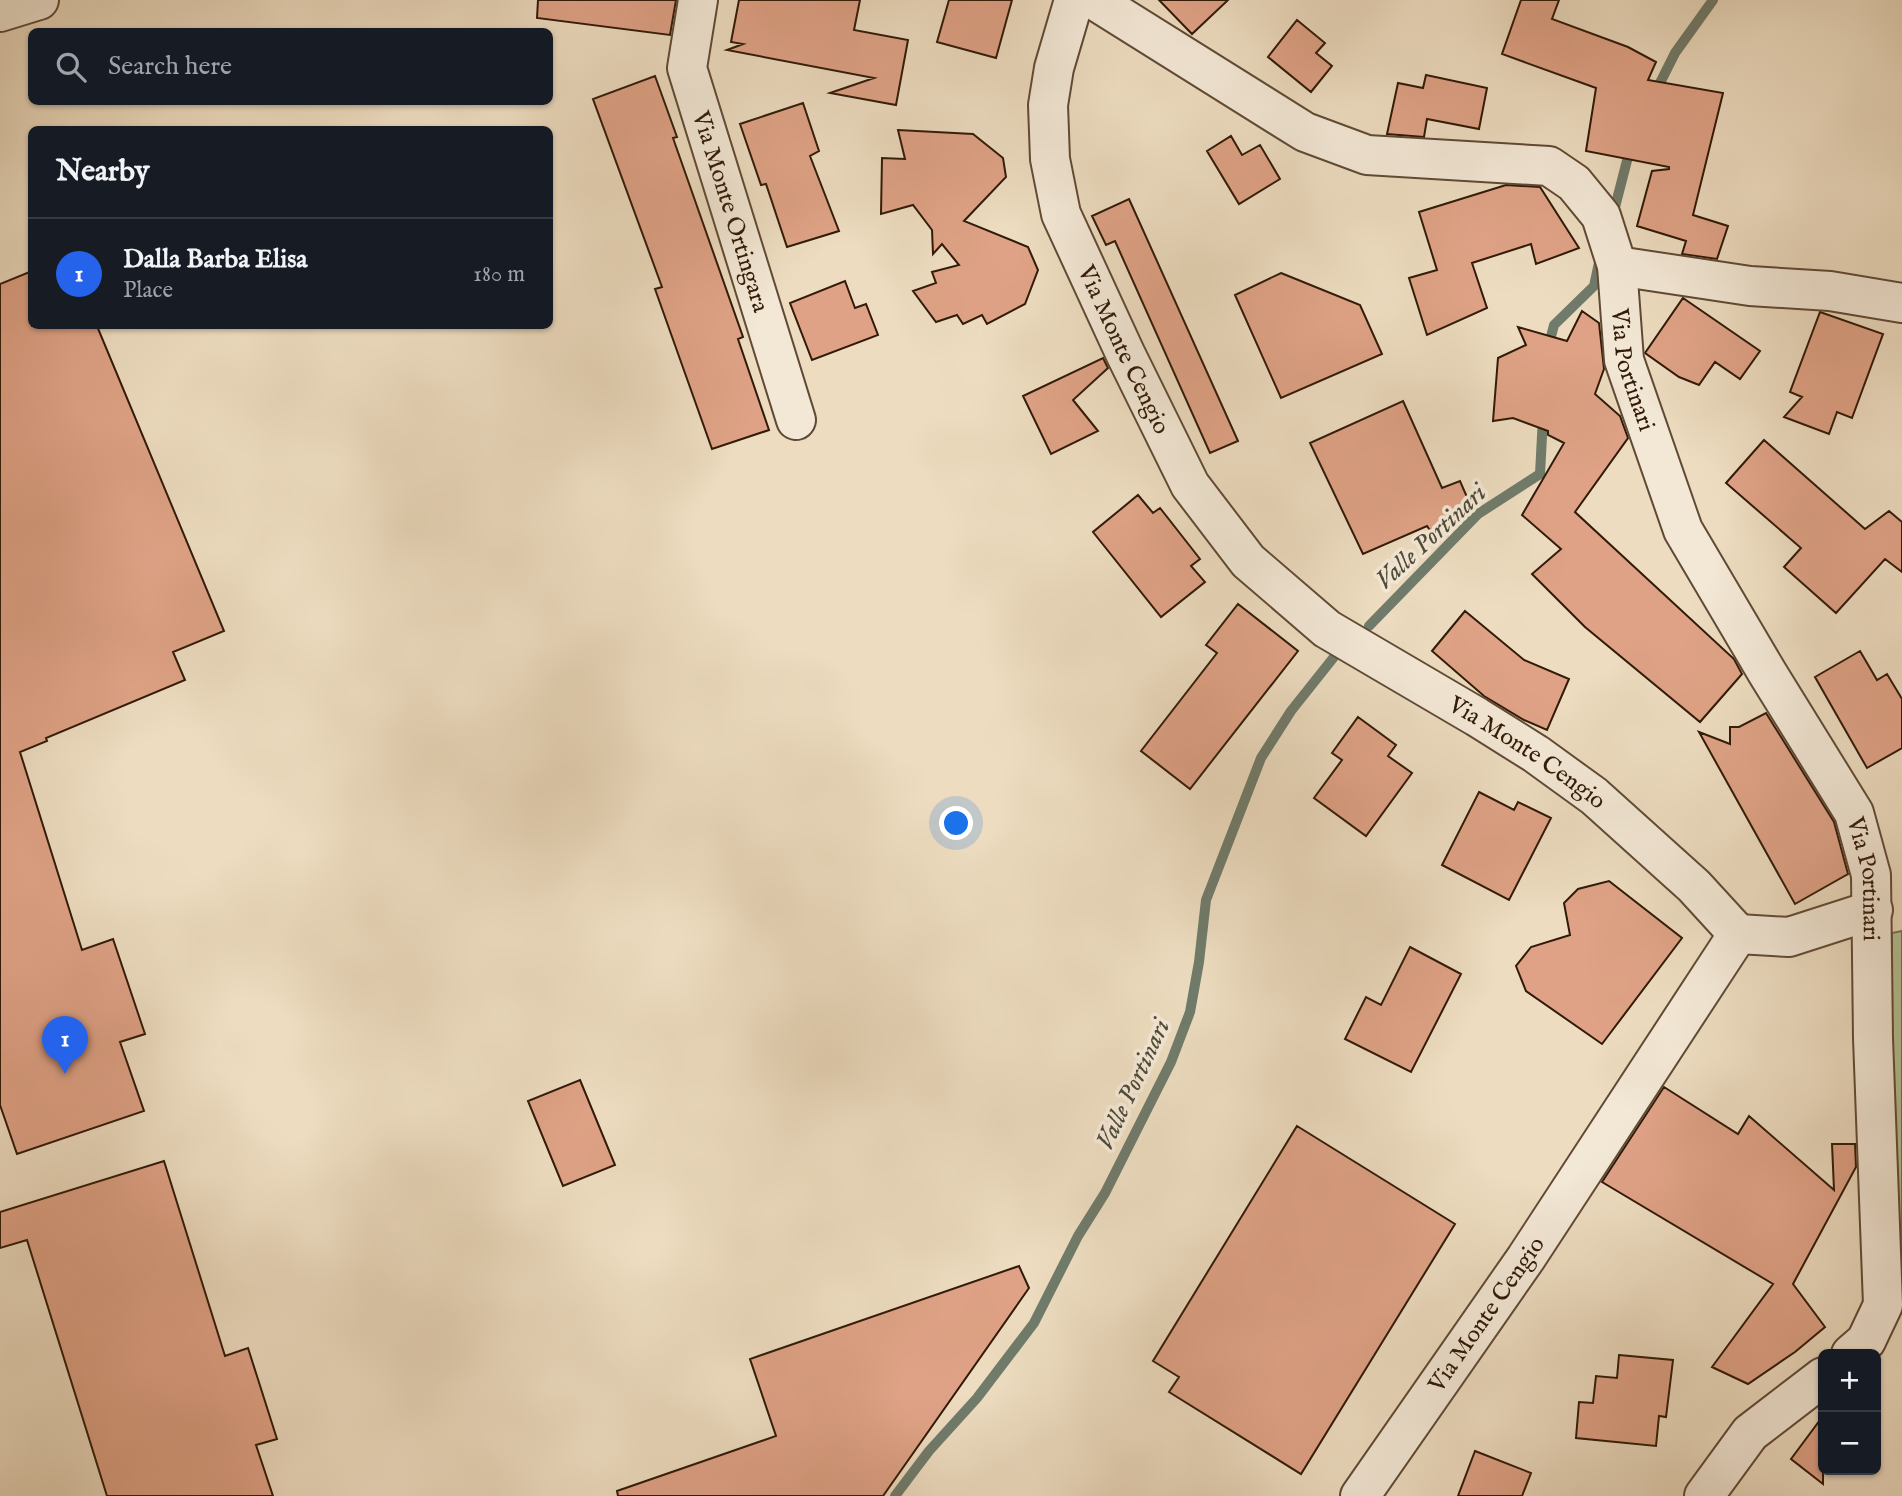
<!DOCTYPE html>
<meta charset="utf-8">
<style>
:root{--surface:#171b24;--page:#242831;--text:#f1f3f6;--muted:#9ea1a6;--line:#363941;--accent:#2563eb}
body{margin:0;font-family:"IM FELL English",serif;background:var(--page);color:var(--text)}
.controls{position:absolute;right:21px;bottom:21px;display:grid;overflow:hidden;border-radius:10px;box-shadow:0 2px 5px #0004}
.controls button{width:63px;height:63px;display:grid;place-items:center;padding:0;border:0;border-bottom:2px solid var(--line);background:var(--surface);color:var(--text);font:35px sans-serif}
.you{position:absolute;left:957px;top:824px;width:24px;height:24px;margin:-18px;border:5px solid #fff;border-radius:50%;background:#1a73e8;box-shadow:0 0 0 10px #1a73e833}
.badge{display:grid;place-items:center;width:46px;height:46px;border-radius:50%;background:var(--accent);color:#fff;font-size:23px;font-weight:700}
.pin{position:absolute;translate:-50% -58px;filter:drop-shadow(0 2px 4px #0008)}
.pin::after{content:'';position:absolute;top:37px;width:24px;height:21px;background:inherit;clip-path:polygon(0 0,100% 0,50% 100%)}
.list{margin:0;padding:0;list-style:none}
h2{display:flex;justify-content:space-between;align-items:center;height:91px;margin:0;padding:0 28px;font-size:30px}
h2 small{font-size:23px;font-weight:400;color:var(--muted)}
.list li{display:grid;grid-template-columns:46px 1fr auto;gap:21px;align-items:center;box-sizing:border-box;height:112px;padding:0 28px;border-top:2px solid var(--line)}
.list b{display:block;font-size:26px;white-space:nowrap}
.list p{margin:0;font-size:23px;white-space:nowrap;color:var(--muted)}
.list em{font-size:23px;font-style:normal;color:var(--muted)}
.icon{flex:none;width:38px;height:38px;fill:none;stroke:currentColor;stroke-width:2;stroke-linecap:round;stroke-linejoin:round}
.map{position:relative;flex:none;width:1902px;height:1496px;overflow:hidden}
.search{position:absolute;background:var(--surface);box-shadow:0 2px 5px #0004;left:28px;top:28px;width:525px;height:77px;display:flex;align-items:center;gap:18px;box-sizing:border-box;padding:0 24px;border-radius:10px;color:var(--muted);font-size:26px}
.panel{position:absolute;background:var(--surface);box-shadow:0 2px 5px #0004;left:28px;top:126px;width:525px;height:203px;border-radius:10px}
.map>svg:first-child{display:block}
</style>
<div class="map">
<svg width="1902" height="1496" viewBox="0 0 1902 1496">
<rect width="100%" height="100%" fill="#eddcc0"/>
<filter id="stains"><feTurbulence type="fractalNoise" baseFrequency=".00286" numOctaves="4"/><feColorMatrix values="0 0 0 0 .2 0 0 0 0 .09 0 0 0 0 .02 0 0 0 .5 -.17"/></filter>
<radialGradient id="worn" r=".72"><stop offset=".6" stop-color="#630" stop-opacity="0"/><stop offset="1" stop-color="#630" stop-opacity=".3"/></radialGradient>
<path fill="#b5c195" stroke="#736e4e" stroke-width="2" d="M1902,931V1284H1896L1892,1145V933Z"/>
<g fill="none" stroke-linecap="round" stroke-linejoin="round">
<path stroke="#707b6b" stroke-width="10" d="M1655,93L1675,53L1713,0
M1614,211L1631,145
M1548,348L1554,325L1594,286L1600,258
M1369,626L1478,514L1540,474L1543,417
M895,1496L929,1451L977,1398L1034,1323L1078,1236L1105,1193L1171,1062L1190,1012L1199,962L1206,900L1261,758L1291,711L1334,657"/>
</g>
<path fill="#dfa286" stroke="#311a07" stroke-width="2" d="M538,0H676L670,35L537,18Z
M739,0H860L854,30L908,40L896,105L830,93L874,78L727,50L743,44L731,42Z
M949,0H1012L996,58L937,42Z
M1159,0H1228L1192,34Z
M1521,0H1559L1552,19L1628,47L1656,62L1648,80L1723,93L1693,215L1728,226L1717,259L1682,254L1686,241L1637,226L1652,171L1669,169V167L1586,151L1596,88L1502,54Z
M1297,20L1325,43L1316,53L1332,66L1311,92L1268,57Z
M1426,75L1487,88L1479,129L1427,119L1424,137L1387,134L1398,83L1423,88Z
M655,76L677,137L673,138L743,337L738,339L769,430L712,449L655,289L662,287L593,99Z
M803,103L819,151L810,156L839,231L787,247L766,184L761,185L740,124Z
M898,130L973,134L1003,158L1006,177L964,221L1028,247L1038,270L1025,304L987,324L982,315L963,324L957,315L936,322L913,291L936,283L932,272L959,265L942,244L933,254L932,230L913,205L881,214L882,158L905,159Z
M1231,136L1242,155L1260,145L1280,179L1239,204L1207,151Z
M1506,185L1540,187L1579,248L1536,264L1531,244L1472,263L1487,308L1427,335L1409,278L1437,270L1419,212Z
M1129,199L1238,441L1210,453L1115,241L1106,245L1092,216Z
M32,271V326H97L224,631L173,652L185,680L46,738L47,741L20,752L82,950L113,939L145,1034L120,1042L144,1111L17,1154L0,1105V284Z
M1281,273L1360,305L1382,354L1281,398L1235,295Z
M845,281L855,308L866,304L878,335L812,360L790,303Z
M1683,298L1760,351L1740,379L1715,362L1699,385L1679,377L1645,353Z
M1582,311L1599,323L1604,369L1595,394L1620,416L1628,438L1575,512L1734,659L1742,674L1700,722L1585,627L1532,574L1561,549L1522,515L1564,443L1548,435V431L1513,418L1493,421L1498,358L1526,345L1518,327L1567,341Z
M1820,312L1883,334L1852,418L1837,412L1829,434L1784,417L1802,397L1790,392Z
M1103,358L1108,368L1073,400L1098,431L1051,454L1023,396Z
M1403,401L1442,488L1460,481L1470,504L1434,536L1427,526L1363,554L1310,443Z
M1764,440L1865,529L1889,511L1902,522V572L1885,559L1836,613L1784,567L1801,548L1726,483Z
M1138,495L1153,513L1160,508L1200,559L1191,566L1205,582L1161,617L1093,532Z
M1238,604L1298,651L1190,789L1141,751L1217,653L1206,645Z
M1465,611L1524,660L1569,679L1547,730L1524,720L1484,696L1432,651Z
M1860,651L1877,680L1887,674L1902,699V748L1867,768L1815,677Z
M1766,713L1834,822L1848,874L1795,904L1699,732L1730,744V727H1739Z
M1358,717L1396,745L1388,756L1412,773L1366,836L1314,798L1342,760L1332,753Z
M1479,792L1514,810L1518,802L1551,818L1509,900L1442,865Z
M1609,881L1682,938L1602,1044L1526,991L1516,966L1531,947L1570,935L1564,903L1578,889Z
M1410,947L1461,974L1411,1072L1345,1039L1366,997L1381,1005Z
M580,1080L615,1165L563,1186L528,1101Z
M1664,1087L1738,1134L1749,1116L1834,1190L1832,1144H1855L1856,1167L1793,1284L1825,1327L1795,1352L1748,1384L1712,1367L1773,1284L1602,1182Z
M1297,1126L1455,1224L1301,1474L1169,1392L1179,1377L1153,1361Z
M164,1161L225,1356L248,1348L277,1439L256,1445L273,1496H107L27,1240L0,1248V1212Z
M1019,1266L1029,1288L883,1496H618L617,1491L776,1436L750,1359Z
M1619,1355L1673,1360L1666,1417L1659,1416L1656,1446L1576,1438L1579,1402L1593,1403L1596,1376L1617,1378Z
M1823,1416V1484L1791,1459Z
M1475,1451L1531,1473L1522,1496H1458Z"/>
<g fill="none" stroke-linecap="round" stroke-linejoin="round">
<defs>
<g id="minor">
<path id="s1" d="M698,0L687,68L796,420"/>
<path id="s2" d="M1074,0L1054,68L1048,105L1050,159L1061,214L1125,353L1190,485L1248,561L1327,629L1477,717L1536,754L1594,796L1694,886L1738,934L1526,1258L1360,1496"/>
<path id="s3" d="M1094,0L1305,132L1367,155L1549,166L1574,183L1601,216L1617,266L1624,360L1683,530L1768,674L1854,813L1871,875L1873,1038L1883,1305L1866,1341L1851,1354"/>
<path d="M0,12L39,0"/>
<path d="M1617,266L1750,286L1830,291L1902,303"/>
<path d="M1738,934L1789,937L1873,910"/>
<path d="M1704,1496L1750,1433L1823,1377"/>
</g>
</defs>
<use href="#minor" stroke="#604a35" stroke-width="42"/>
<use href="#minor" stroke="#f3e8d6" stroke-width="38"/>
</g>
<g text-anchor="middle" stroke-width="7" stroke-linejoin="round" paint-order="stroke">
<g font-size="24" fill="#311a07" stroke="#f3e8d6">
<text dy="8" stroke="none"><textPath href="#s1" startOffset="219">Via Monte Ortingara</textPath></text>
<text dy="8" stroke="none"><textPath href="#s2" startOffset="368">Via Monte Cengio</textPath></text>
<text dy="8" stroke="none"><textPath href="#s3" startOffset="728">Via Portinari</textPath></text>
<text dy="8" stroke="none"><textPath href="#s2" startOffset="954">Via Monte Cengio</textPath></text>
<text dy="8" stroke="none"><textPath href="#s3" startOffset="1295">Via Portinari</textPath></text>
<text transform="translate(1486 1314) rotate(-55)" y="8">Via Monte Cengio</text>
</g>
<g font-size="26" font-style="italic" fill="#504b39" stroke="#f3e8d6">
<text transform="translate(1430 536) rotate(-43)" y="9">Valle Portinari</text>
<text transform="translate(1132 1084) rotate(-65)" y="9">Valle Portinari</text>
</g>
</g>
<rect width="100%" height="100%" filter="url(#stains)"/>
<rect width="100%" height="100%" fill="url(#worn)"/>
</svg>
<div class="controls">
<button>+</button>
<button>−</button>
</div>
<div class="you"></div>
<div class="pin badge" style="left:65px;top:1074px">1</div>
<div class="search"><svg class="icon" aria-label="search" viewBox="0 0 24 24"><circle cx="10" cy="10" r="6"/><path d="M15 15l6 6"/></svg>Search here</div>
<section class="panel">
<h2>Nearby<small></small></h2>
<ul class="list">
<li><span class="badge">1</span><div><b>Dalla Barba Elisa</b><p>Place</p></div><em>180 m</em></li>
</ul>
</section>
</div>
